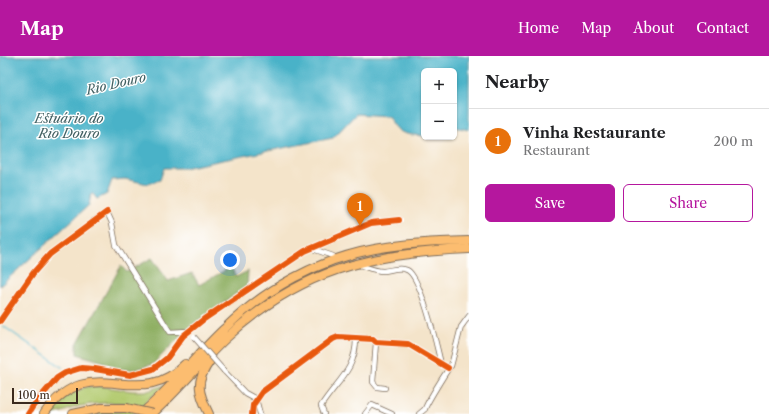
<!DOCTYPE html>
<meta charset="utf-8">
<style>
:root{--surface:#fff;--page:#f2f2f2;--text:#202124;--muted:#757577;--line:#e0e0e0;--accent:#b5179e}
body{margin:0;font-family:"Libre Caslon Text",serif;background:var(--page);color:var(--text)}
.controls{position:absolute;right:12px;top:12px;display:grid;overflow:hidden;border-radius:6px;box-shadow:0 1px 3px #0004}
.controls button{width:36px;height:36px;display:grid;place-items:center;padding:0;border:0;border-bottom:1px solid var(--line);background:var(--surface);color:var(--text);font:20px sans-serif}
.scale{position:absolute;left:12px;bottom:10px;width:66px;box-sizing:border-box;padding-left:4px;border:2px solid #3b2a1e;border-top:0;font-size:11px;line-height:14px;white-space:nowrap;color:#3b2a1e;-webkit-text-stroke:3px #fff;paint-order:stroke}
.you{position:absolute;left:230px;top:204px;width:14px;height:14px;margin:-10px;border:3px solid #fff;border-radius:50%;background:#1a73e8;box-shadow:0 0 0 6px #1a73e833}
.badge{display:grid;place-items:center;width:26px;height:26px;border-radius:50%;background:var(--accent);color:#fff;font-size:13px;font-weight:700}
.pin{position:absolute;translate:-50% -33px;filter:drop-shadow(0 1px 2px #0008)}
.pin::after{content:'';position:absolute;top:21px;width:14px;height:12px;background:inherit;clip-path:polygon(0 0,100% 0,50% 100%)}
.list{margin:0;padding:0;list-style:none}
h2{display:flex;justify-content:space-between;align-items:center;height:52px;margin:0;padding:0 16px;font-size:17px}
h2 small{font-size:13px;font-weight:400;color:var(--muted)}
.list li{display:grid;grid-template-columns:26px 1fr auto;gap:12px;align-items:center;box-sizing:border-box;height:64px;padding:0 16px;border-top:1px solid var(--line)}
.list b{display:block;font-size:15px;white-space:nowrap}
.list p{margin:0;font-size:13px;white-space:nowrap;color:var(--muted)}
.list em{font-size:13px;font-style:normal;color:var(--muted)}
.actions{display:flex;gap:8px;padding:12px 16px}
.actions a{flex:1;padding:9px 0;border:1px solid var(--accent);border-radius:6px;text-align:center;font-size:14px;color:var(--accent)}
.actions .main{background:var(--accent);color:#fff}
.map{position:relative;flex:none;width:469px;height:358px;overflow:hidden}
header{display:flex;align-items:center;gap:24px;box-sizing:border-box;height:56px;padding:0 20px;background:var(--accent);color:#fff}
header strong{font-size:19px}
nav{display:flex;gap:22px;margin-inline-start:auto;font-size:14px}
main{display:flex}
aside{flex:1;background:var(--surface)}
.map>svg:first-child{display:block}
</style>
<header>
<strong>Map</strong>
<nav><a>Home</a><a>Map</a><a>About</a><a>Contact</a></nav>
</header>
<main>
<div class="map">
<svg width="469" height="358" viewBox="0 0 469 358">
<rect width="100%" height="100%" fill="#fff"/>
<filter id="ink" filterUnits="userSpaceOnUse"><feTurbulence type="fractalNoise" baseFrequency=".025" numOctaves="2"/><feDisplacementMap in="SourceGraphic" scale="8" xChannelSelector="R" yChannelSelector="G"/><feConvolveMatrix kernelMatrix="1 2 1 2 8 2 1 2 1" color-interpolation-filters="sRGB"/></filter>
<filter id="wash" filterUnits="userSpaceOnUse"><feTurbulence type="fractalNoise" baseFrequency=".012" numOctaves="4" result="noise"/><feDisplacementMap in="SourceGraphic" scale="16" xChannelSelector="R" yChannelSelector="G"/><feGaussianBlur stdDeviation="0.9" result="paint"/><feColorMatrix in="noise" values="0 0 0 0 0 0 0 0 0 0 0 0 0 0 0 0 0 1.4 0 .05"/><feComposite in="paint" operator="in"/></filter>
<g filter="url(#wash)">
<rect width="100%" height="100%" fill="#f4e4ca"/>
<path fill="#b3cb70" stroke="#777a47" d="M165,329L132,358H86L107,355L119,356L127,347C112,346 95,347 79,350C68,353 61,358 49,358L64,341L86,331L99,330L132,335H148Z"/>
<path fill="#8eaf62" stroke="#646c40" d="M152,202L168,225L192,217L199,229L231,211L236,221L248,215L247,230L190,271L153,308L134,314L118,313L104,306L77,298V288L121,210L127,216Z"/>
<path fill="#49b2c8" stroke="#426e73" d="M0,0H469V74L454,71V15H424V80C403,78 399,79 388,60L356,58L333,82L183,112H164L160,124L148,128L125,123L112,124L107,138L97,143L92,137L91,138L89,149L0,230Z"/>
<g fill="none" stroke-linecap="round" stroke-linejoin="round">
<path stroke="#49b2c8" stroke-width="1.5" d="M3,270L62,311"/>
</g>
</g>
<g filter="url(#ink)">
<g fill="none" stroke-linecap="round" stroke-linejoin="round">
<defs>
<path id="minor" d="M93,165L107,156L112,167L116,189L170,276L188,275
M310,192L333,200
M362,210C368,212 376,215 383,215C390,215 399,210 407,214C421,220 437,291 441,308
M376,286L373,326L377,331L385,332
M224,315L245,337L256,343
M256,343L260,358
M425,353C426,348 448,312 451,310L461,271L469,260
M28,358L33,350L57,322L65,317L81,312L95,313L130,319L153,313L167,302L183,280L204,263L305,195L371,167L399,164
M252,358L253,349L262,336L333,283L338,281L373,283L376,286L408,288L448,312
M324,358L321,350C336,326 356,314 356,283
M365,358L372,349L392,358
M419,358L425,353"/>
<path id="motorway" d="M44,358C90,292 137,358 185,308
M73,358L101,352H126
M141,358C172,332 195,300 224,273C265,233 319,203 375,193C406,187 438,186 469,185
M152,358C178,335 199,308 224,284C298,214 370,197 469,193
M209,358C198,336 195,326 210,305"/>
</defs>
<use href="#minor" stroke="#7c6b5a" stroke-width="6"/>
<use href="#motorway" stroke="#7c6b5a" stroke-width="10"/>
<use href="#minor" stroke="#fff" stroke-width="4.5"/>
<use href="#motorway" stroke="#fcbd6f" stroke-width="8"/>
<defs>
<path id="minor-bridge" d="M194,281L224,315"/>
<path id="motorway-bridge" d="M126,352L153,358"/>
</defs>
<use href="#minor-bridge" stroke="#7c6b5a" stroke-width="6" stroke-linecap="butt"/>
<use href="#motorway-bridge" stroke="#7c6b5a" stroke-width="10" stroke-linecap="butt"/>
<use href="#minor-bridge" stroke="#fff" stroke-width="4.5"/>
<use href="#motorway-bridge" stroke="#fcbd6f" stroke-width="8"/>
<defs>
<path id="cycleway" d="M0,265L34,216L50,198L107,156
M28,358L33,350L57,322L65,317L81,312L95,313L130,319L153,313L167,302L183,280L204,263L305,195L371,167L399,164
M252,358L253,349L262,336L333,283L338,281L373,283L376,286L408,288L448,312"/>
</defs>
<use href="#cycleway" stroke="#fff" stroke-width="8"/>
<use href="#cycleway" stroke="#e8590c" stroke-width="6"/>
</g>
</g>
<g text-anchor="middle" stroke-width="3" stroke-linejoin="round" paint-order="stroke">
<g font-size="13" font-style="italic" fill="#416062" stroke="#fff">
<text transform="translate(116 27) rotate(-13)" y="5">Rio Douro</text>
<text x="69" y="67">Estuário do<tspan x="69" dy="15">Rio Douro</tspan></text>
</g>
</g>
</svg>
<div class="controls">
<button>+</button>
<button>−</button>
</div>
<div class="scale">100 m</div>
<div class="you"></div>
<div class="pin badge" style="left:360px;top:170px;background:#e8710a">1</div>
</div>
<aside>
<h2>Nearby<small></small></h2>
<ul class="list">
<li><span class="badge" style="background:#e8710a">1</span><div><b>Vinha Restaurante</b><p>Restaurant</p></div><em>200 m</em></li>
</ul>
<div class="actions"><a class="main">Save</a><a>Share</a></div>
</aside>
</main>
